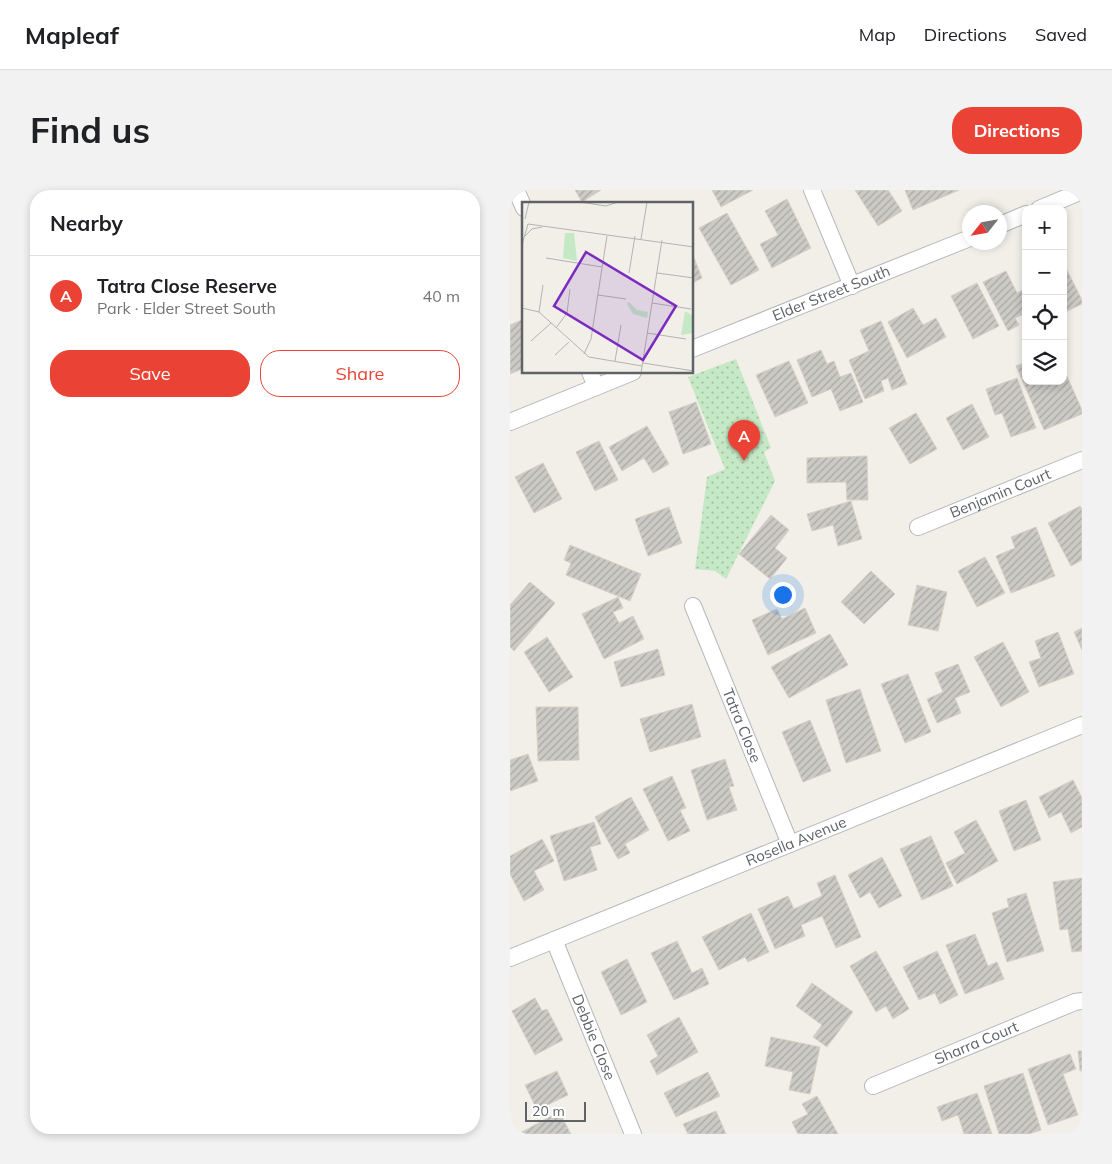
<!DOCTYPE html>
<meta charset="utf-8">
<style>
:root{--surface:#fff;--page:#f2f2f2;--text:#202124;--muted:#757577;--line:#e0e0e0;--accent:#ea4335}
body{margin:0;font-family:Mulish,sans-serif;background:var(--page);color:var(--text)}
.controls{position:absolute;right:15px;top:15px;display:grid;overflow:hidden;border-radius:10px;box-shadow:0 2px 8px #0003}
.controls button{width:45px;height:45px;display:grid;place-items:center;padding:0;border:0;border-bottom:1px solid var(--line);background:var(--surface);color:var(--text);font:25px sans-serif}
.compass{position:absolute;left:452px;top:15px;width:45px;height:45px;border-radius:50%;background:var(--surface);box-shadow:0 2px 8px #0003;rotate:239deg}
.scale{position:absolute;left:15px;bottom:12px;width:61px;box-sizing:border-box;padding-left:5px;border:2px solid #5f6368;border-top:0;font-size:14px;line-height:18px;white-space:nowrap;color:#5f6368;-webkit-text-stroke:4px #fff;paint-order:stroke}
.you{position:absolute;left:272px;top:404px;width:18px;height:18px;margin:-12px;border:4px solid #fff;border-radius:50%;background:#1a73e8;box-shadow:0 0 0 8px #1a73e833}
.badge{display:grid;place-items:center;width:32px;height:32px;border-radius:50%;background:var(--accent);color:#fff;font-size:16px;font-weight:700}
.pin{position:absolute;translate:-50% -41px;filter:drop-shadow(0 1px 2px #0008)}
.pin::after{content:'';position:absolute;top:26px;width:18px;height:15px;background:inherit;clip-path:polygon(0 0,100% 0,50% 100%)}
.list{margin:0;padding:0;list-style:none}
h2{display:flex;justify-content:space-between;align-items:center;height:65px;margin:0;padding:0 20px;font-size:21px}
h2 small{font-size:16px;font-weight:400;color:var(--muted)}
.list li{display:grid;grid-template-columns:32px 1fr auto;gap:15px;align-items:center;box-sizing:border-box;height:80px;padding:0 20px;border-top:1px solid var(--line)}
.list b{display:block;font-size:19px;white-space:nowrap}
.list p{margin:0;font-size:16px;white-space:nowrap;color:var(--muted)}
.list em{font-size:16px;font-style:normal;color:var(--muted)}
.actions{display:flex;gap:10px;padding:15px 20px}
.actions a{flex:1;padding:11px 0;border:1px solid var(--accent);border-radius:20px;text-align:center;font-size:18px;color:var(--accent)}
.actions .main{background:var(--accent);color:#fff}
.icon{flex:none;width:28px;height:28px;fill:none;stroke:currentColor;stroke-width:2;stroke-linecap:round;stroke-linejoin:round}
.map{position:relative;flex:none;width:572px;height:944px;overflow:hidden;border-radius:20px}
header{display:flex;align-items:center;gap:30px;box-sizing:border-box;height:70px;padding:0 25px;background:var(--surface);border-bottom:1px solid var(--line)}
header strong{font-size:24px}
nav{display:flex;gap:28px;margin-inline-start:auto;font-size:18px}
.intro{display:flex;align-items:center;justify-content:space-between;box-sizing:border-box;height:120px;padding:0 30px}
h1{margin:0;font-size:35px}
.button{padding:12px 22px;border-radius:20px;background:var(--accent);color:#fff;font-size:18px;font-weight:700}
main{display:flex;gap:30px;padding:0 30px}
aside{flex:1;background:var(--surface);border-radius:20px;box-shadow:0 2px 8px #0003}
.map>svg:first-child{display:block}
</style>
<header>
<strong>Mapleaf</strong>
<nav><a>Map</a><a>Directions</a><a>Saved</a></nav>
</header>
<div class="intro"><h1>Find us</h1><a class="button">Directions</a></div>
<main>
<aside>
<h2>Nearby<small></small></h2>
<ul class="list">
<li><span class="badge">A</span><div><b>Tatra Close Reserve</b><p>Park · Elder Street South</p></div><em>40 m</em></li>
</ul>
<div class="actions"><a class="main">Save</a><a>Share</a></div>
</aside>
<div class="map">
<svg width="572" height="944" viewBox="0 0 572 944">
<defs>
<pattern id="grass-dots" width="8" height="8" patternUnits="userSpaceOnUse" patternTransform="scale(1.25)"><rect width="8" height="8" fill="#c5e8c5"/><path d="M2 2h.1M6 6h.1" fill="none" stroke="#a3c0a4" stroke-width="1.8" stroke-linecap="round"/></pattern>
<pattern id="building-hatch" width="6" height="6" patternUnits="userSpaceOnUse" patternTransform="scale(1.25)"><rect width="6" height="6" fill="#cccac5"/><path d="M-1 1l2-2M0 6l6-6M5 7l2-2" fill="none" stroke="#a9a8a4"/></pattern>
</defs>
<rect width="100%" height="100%" fill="#f1efe8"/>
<path fill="url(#grass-dots)" d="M226,169L261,258L254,262L265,291L216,389L205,381L185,379L197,287L215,279L178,187Z"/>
<path fill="url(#building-hatch)" stroke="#d6d1c6" d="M65,0H91L72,12Z
M202,0H243L211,17Z
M345,0H378L392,21L368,36Z
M395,0H449L403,20Z
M277,9L301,58L262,78L250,54L268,45L255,21Z
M217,23L249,80L221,95L189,38Z
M182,63L192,88L182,93Z
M553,72L572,110V114L553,123Z
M496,81L507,103L516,98V123L505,128L509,135L498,141L473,92Z
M467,93L489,136L463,149L441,106Z
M403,118L413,135L426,128L436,147L397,168L378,132Z
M14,129V178L0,184V135Z
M371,131L397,194L382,200L378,188L371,191L374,201L355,209L339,170L359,161L350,140Z
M311,160L317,174L324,171L330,187L341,183L353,212L330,221L321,199L302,207L287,170Z
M279,171L298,213L265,227L246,185Z
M516,172V191H553V177L572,220V224L534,240L506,176Z
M507,188L526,238L501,247L492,223L485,225L476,199Z
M186,212L201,254L173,264L159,222Z
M462,214L479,247L453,260L436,228Z
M406,223L427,259L400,274L379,238Z
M137,236L159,274L143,283L134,268L112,281L99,257Z
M89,251L108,290L85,301L66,262Z
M357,266L358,310H337L336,292L297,293V268Z
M33,273L52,309L24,323L5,287Z
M341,311L352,349L328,356L323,335L302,341L297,324Z
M570,316L572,319V370L561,376L538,333Z
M159,317L172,353L138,366L125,329Z
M261,325L279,340L265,358L277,368L260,389L229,364Z
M526,337L545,386L501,403L486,366L505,358L501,347Z
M60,355L131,384L120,411L56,385L61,373L54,370Z
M475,367L495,403L467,417L448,381Z
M361,381L385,404L354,434L331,412Z
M20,392L45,413L4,461L0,457V415Z
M407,395L437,402L428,441L398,435Z
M108,407L113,418L103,422L109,433L123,426L134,449L94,469L72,424Z
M295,418L306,443L258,465L242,430L267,419L272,429Z
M572,438V460L564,442Z
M548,442L564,484L529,497L519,472L531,468L525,451Z
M320,444L338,475L279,508L261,477Z
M37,447L63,487L39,502L14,462Z
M493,452L519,502L491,517L464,467Z
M148,459L155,485L111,497L104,472Z
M448,474L460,502L445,508L451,523L427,533L417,509L433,502L425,483Z
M398,484L421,542L395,553L371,494Z
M350,499L371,561L336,573L316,510Z
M182,514L191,547L140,562L130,529Z
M26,517H68L69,570L28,571Z
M300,530L321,581L293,592L272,542Z
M18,564L28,591L0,601V570Z
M215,569L224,596L219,597L227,620L197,630L181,580Z
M162,586L176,618L170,620L180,641L158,651L133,599Z
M563,590L572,608V637L561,643L551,622L539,628L529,607Z
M121,607L139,640L115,654L120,663L108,669L85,627Z
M516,610L531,650L504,661L489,621Z
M466,630L488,671L447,694L436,673L455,663L444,642Z
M84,632L91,654L80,657L87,680L54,691L40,646Z
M421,646L443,696L412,710L390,659Z
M32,649L44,671L24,681L34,700L14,711L0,684V666Z
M372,667L392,706L369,718L360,702L350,708L338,685Z
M325,685L351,747L326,758L312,726L291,735L295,746L265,759L248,719L278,706L284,719L312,706L307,693Z
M572,688V761L562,762L558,739L550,740L543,692Z
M516,703L534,761L497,772L482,723L499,717L497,709Z
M241,723L259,762L238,772L235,767L209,780L192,747Z
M465,744L478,776L487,772L494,789L455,804L436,755Z
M167,751L182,783L192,778L199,794L164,810L141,763Z
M366,761L399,819L383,829L376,816L366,822L340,776Z
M427,761L448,805L430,814L425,803L409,810L393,777Z
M117,769L137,812L111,825L91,782Z
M302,793L343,822L317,857L303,847L312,835L286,816Z
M25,808L32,821L37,819L53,850L25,865L2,821Z
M169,827L188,862L147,885L140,871L148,866L137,845Z
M261,847L310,857L300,904L279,900L283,882L255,876Z
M568,861H572V881H570Z
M560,864L566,879L553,884L568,925L538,935L518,879Z
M47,881L58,905L27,920L15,895Z
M198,882L210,906L166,927L154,903Z
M513,883L531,940L519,944H489L474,896Z
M467,903L482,944H454L448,925L432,931L427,917Z
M307,906L328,944H288L282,932L298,924L292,914Z
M206,921L216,944H178L173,934Z
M49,922L61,944H8Z"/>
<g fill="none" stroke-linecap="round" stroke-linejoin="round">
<defs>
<g id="minor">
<path d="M6,0L14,18"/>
<path d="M302,0L342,96"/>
<path d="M529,19L572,1"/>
<path d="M490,35L516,24"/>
<path id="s1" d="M182,159L460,48"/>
<path d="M80,182L86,197"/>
<path d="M0,232L123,182"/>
<path id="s2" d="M408,337L572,270"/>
<path id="s3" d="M183,416L280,654"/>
<path id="s4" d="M44,750L123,944"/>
<path id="s5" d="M0,768L572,535"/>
<path id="s6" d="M363,896L565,812L572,811"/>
</g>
</defs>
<use href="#minor" stroke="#b5b8bc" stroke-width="18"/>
<use href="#minor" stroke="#fff" stroke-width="16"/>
</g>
<g text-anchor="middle" stroke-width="5" stroke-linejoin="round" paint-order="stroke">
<g font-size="15" fill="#5f6368" stroke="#fff">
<text dy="5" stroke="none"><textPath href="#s1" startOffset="150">Elder Street South</textPath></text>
<text dy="5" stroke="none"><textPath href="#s2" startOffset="89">Benjamin Court</textPath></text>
<text dy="5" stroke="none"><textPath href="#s3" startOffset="129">Tatra Close</textPath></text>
<text dy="5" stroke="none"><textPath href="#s5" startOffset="309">Rosella Avenue</textPath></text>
<text dy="5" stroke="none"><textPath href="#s4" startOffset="105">Debbie Close</textPath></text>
<text dy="5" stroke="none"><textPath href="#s6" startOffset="112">Sharra Court</textPath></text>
</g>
</g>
<g transform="translate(12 12)">
<rect width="171" height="171" fill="#f1efe8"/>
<path d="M43,31H52L55,59L41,56ZM107,100L115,108L126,110L125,116L111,112L105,102ZM163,109L171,114V131L159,133Z" fill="#c5e8c5"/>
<path fill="none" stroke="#b3b3b1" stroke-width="1" d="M58,0L84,4L96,0M3,17L7,0M6,22L172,45M2,35L10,27L20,25M119,37L125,0M0,43L6,22M24,56L80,65M107,71L113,34M135,71L172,76M76,93L104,97M130,101L169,107M0,106L17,110L67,155L120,164M17,110L21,83M34,126L45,111L48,87M125,131L164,137M9,139L29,121M62,152L69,137L85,34M33,153L47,140M93,159L99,123M121,161L172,169M119,171L140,38"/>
<path fill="#7b2cbf" fill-opacity="0.15" stroke="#7b2cbf" stroke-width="2.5" d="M64,50L154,104L121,158L32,104Z"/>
<rect width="171" height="171" fill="none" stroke="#5f6368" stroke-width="2.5"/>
</g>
</svg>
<div class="controls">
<button>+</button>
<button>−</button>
<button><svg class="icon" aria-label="locate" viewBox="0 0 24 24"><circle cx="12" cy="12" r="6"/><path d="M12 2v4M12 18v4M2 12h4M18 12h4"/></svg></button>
<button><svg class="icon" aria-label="layers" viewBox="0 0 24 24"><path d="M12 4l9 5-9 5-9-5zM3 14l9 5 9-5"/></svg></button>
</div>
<svg class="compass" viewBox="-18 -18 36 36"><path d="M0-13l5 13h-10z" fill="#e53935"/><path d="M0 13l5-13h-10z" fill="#757577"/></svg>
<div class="scale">20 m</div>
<div class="you"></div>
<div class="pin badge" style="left:234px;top:271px">A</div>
</div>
</main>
